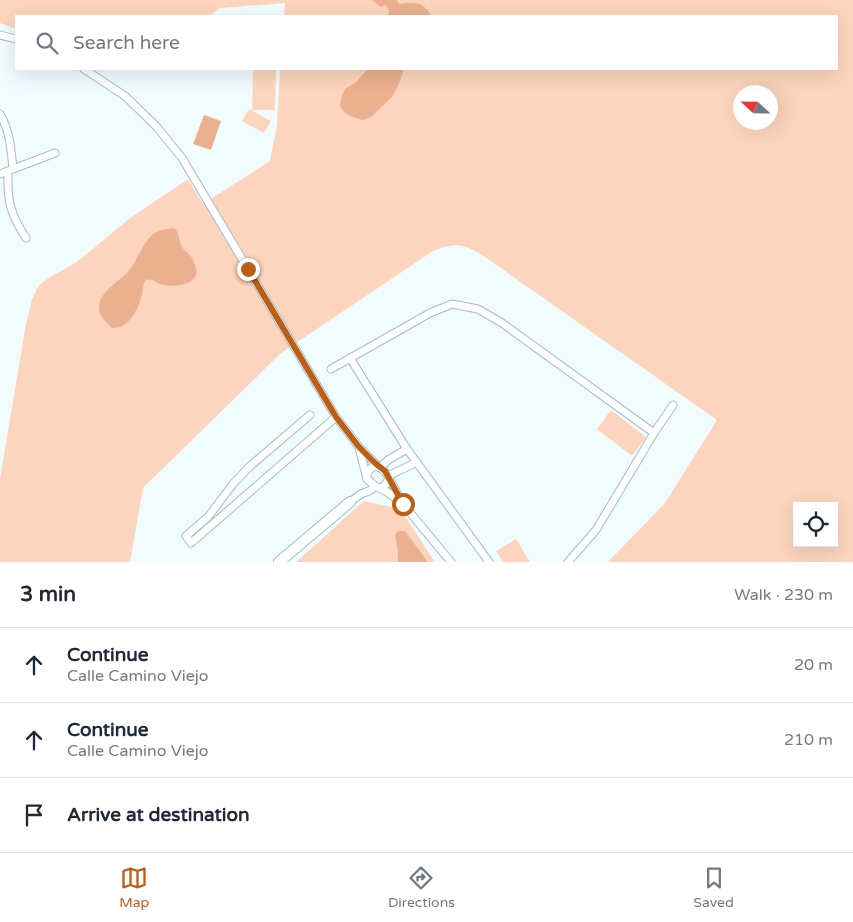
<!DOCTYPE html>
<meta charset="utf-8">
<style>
:root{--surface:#fff;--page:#f2f2f3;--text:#1f2937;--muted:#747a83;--line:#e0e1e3;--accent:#bd5e16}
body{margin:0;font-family:"Varela Round",sans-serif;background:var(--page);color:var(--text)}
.controls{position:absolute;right:15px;bottom:15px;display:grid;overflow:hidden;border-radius:0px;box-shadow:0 5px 20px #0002}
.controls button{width:45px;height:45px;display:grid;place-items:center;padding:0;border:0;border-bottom:1px solid var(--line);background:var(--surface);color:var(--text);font:25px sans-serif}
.compass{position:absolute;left:733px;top:85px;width:45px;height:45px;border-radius:50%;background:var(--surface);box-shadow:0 5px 20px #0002;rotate:292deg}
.stop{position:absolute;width:15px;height:15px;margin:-11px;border:4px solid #bd5e16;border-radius:50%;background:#fff}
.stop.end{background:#bd5e16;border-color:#fff;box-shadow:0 1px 5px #0008}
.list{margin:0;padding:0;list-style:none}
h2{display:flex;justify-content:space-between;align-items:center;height:65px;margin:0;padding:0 20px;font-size:21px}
h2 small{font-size:16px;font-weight:400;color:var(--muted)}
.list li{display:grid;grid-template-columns:32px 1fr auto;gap:15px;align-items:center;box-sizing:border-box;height:75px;padding:0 20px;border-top:1px solid var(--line)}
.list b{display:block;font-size:19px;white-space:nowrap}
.list p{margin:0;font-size:16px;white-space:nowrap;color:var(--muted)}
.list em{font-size:16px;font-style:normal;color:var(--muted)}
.icon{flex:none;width:28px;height:28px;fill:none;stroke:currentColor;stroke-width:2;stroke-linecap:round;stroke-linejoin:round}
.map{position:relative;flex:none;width:853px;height:562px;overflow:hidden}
.search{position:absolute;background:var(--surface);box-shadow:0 5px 20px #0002;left:15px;right:15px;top:15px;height:55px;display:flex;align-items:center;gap:12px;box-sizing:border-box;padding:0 18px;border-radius:0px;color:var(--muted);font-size:19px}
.sheet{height:290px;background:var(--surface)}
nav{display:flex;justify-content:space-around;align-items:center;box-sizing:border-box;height:70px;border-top:1px solid var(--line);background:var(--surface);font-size:14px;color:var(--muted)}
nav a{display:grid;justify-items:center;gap:2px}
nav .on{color:var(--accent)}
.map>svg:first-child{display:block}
</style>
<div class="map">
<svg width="853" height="562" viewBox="0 0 853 562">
<rect width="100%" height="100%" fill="#f1fcff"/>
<path fill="#fdd5be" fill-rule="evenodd" d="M0,0H853V562H608L665,503L717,420L485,257C464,243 456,242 433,251L281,353L143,488L130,562H0V479L26,324L32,299L39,285L50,277L77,262L129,219L188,179L203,204L270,161L277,125L280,69H837V16H284L285,3L220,8L209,16H16V29L0,23ZM740,92H770V122H740ZM797,506H834V543H797Z
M253,69H276L275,110H252Z
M249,109L271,121L264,133L242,121Z
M611,410L646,437L632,456L597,429Z
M364,501L400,509L435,562H296Z
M516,539L530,562H503L496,551Z"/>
<path fill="#ebb08e" d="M372,0H397L399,4C413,2 424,1 431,16H388L389,10L386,5L381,7Z
M368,69H404L399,84L392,97L371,117L362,120L353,117L345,113L340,106L342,95L346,88L355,83Z
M204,115L221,121L211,150L193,144Z
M174,228C180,233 178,238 181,245C183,251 191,254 193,260C195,265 198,271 196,275C191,287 170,287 160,284C155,282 152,278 146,280C143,284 143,289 142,295C138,309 129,329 112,328C106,322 98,315 99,306C100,293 117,282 126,274C136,264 141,246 152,235C158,230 166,229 174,228Z
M398,531H405L428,562H398V551L395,535Z"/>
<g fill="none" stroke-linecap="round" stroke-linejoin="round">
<defs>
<path id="street" d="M0,35L16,39
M84,69L125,96L156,126L182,158L336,417L359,447L379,467
M0,114C10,131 11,149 13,169L0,174
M13,169L55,153
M8,171C7,200 10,214 26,238
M350,358L407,449L489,562
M331,369L430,313L452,304L478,309L502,323L654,433
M310,415L249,467L233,484L208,517L186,536L191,543L336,417
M359,448L367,479L375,486L387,492L399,501
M381,467L388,460L407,449
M367,476C371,460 383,467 389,478C387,483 385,487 380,488
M388,476L417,462
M389,478L403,504L451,562
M350,502L361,494L371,490L375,486
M568,562L596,530L654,433L673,405"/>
<path id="secondary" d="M279,562L350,502"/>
</defs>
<use href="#street" stroke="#a2bec4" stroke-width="9"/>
<use href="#secondary" stroke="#a2bec4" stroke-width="12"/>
<use href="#street" stroke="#fff" stroke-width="7"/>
<use href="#secondary" stroke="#fff" stroke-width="10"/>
</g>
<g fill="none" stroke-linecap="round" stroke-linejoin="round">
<path stroke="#bd5e16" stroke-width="6" d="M248,269L336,417L359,447L375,463L385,471L403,504"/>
</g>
</svg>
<div class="controls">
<button><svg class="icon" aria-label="locate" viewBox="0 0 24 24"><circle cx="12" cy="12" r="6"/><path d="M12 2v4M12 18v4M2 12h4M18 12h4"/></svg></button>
</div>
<svg class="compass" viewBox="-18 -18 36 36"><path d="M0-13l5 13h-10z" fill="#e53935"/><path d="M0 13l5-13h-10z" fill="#747a83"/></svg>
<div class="stop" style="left:403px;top:504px"></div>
<div class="stop end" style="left:248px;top:269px"></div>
<div class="search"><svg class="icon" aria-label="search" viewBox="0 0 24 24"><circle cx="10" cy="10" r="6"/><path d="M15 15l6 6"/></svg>Search here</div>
</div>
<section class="sheet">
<h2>3 min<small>Walk · 230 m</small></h2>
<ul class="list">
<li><svg class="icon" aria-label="ahead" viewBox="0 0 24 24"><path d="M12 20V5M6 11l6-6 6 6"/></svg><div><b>Continue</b><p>Calle Camino Viejo</p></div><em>20 m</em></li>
<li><svg class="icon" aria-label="ahead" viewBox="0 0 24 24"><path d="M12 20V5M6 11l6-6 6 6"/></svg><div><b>Continue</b><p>Calle Camino Viejo</p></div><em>210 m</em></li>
<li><svg class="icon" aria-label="arrive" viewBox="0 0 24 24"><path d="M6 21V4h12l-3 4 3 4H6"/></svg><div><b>Arrive at destination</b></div></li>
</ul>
</section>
<nav>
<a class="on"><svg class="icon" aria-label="map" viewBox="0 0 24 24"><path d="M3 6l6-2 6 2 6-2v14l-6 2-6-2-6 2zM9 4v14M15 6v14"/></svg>Map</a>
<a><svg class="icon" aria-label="directions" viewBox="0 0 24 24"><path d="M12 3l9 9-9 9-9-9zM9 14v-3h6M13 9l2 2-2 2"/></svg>Directions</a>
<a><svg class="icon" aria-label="saved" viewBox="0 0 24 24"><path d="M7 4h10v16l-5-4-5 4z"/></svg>Saved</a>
</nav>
